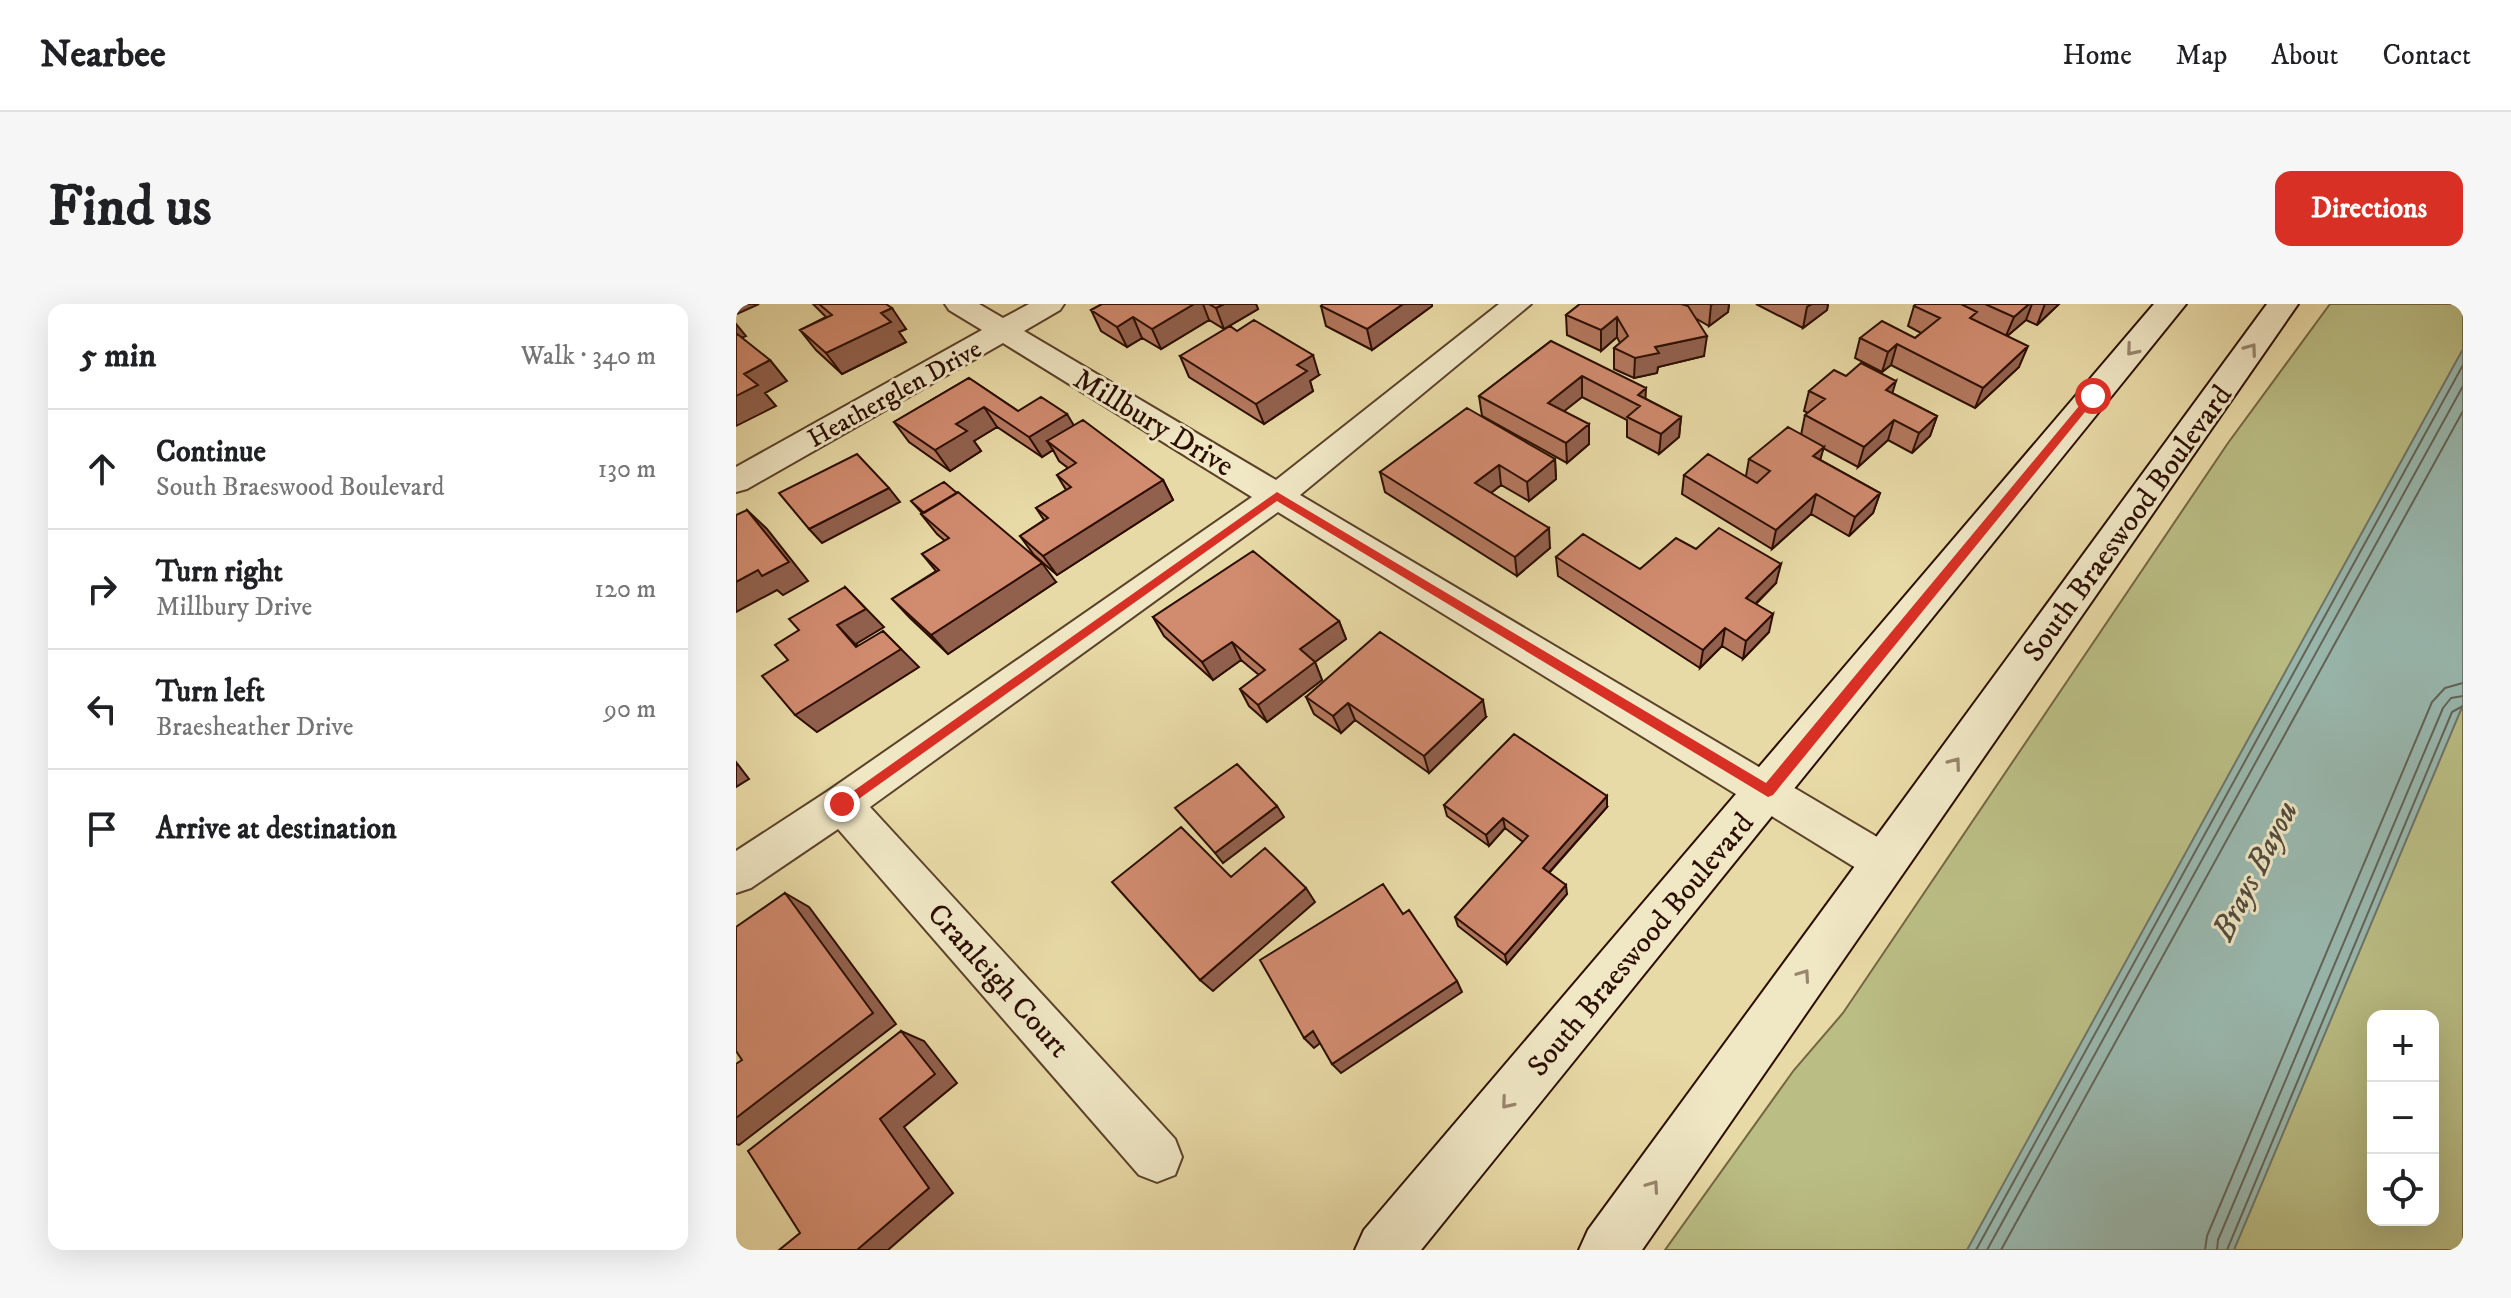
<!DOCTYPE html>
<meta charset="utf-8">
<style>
:root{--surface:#fff;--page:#f6f6f6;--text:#202124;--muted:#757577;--line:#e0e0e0;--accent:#d93025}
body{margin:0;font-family:"IM FELL DW Pica",serif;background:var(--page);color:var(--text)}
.controls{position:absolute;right:24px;bottom:24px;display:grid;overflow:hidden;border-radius:16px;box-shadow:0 8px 32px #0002}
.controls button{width:72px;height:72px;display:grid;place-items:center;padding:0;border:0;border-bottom:2px solid var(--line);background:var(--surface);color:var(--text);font:40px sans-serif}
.stop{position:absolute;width:24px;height:24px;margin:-18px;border:6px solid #d93025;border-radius:50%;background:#fff}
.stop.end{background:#d93025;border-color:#fff;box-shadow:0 2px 8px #0008}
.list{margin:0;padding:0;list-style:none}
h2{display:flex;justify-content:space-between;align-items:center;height:104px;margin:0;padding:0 32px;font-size:34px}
h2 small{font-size:26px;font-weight:400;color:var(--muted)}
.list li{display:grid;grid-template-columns:52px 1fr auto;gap:24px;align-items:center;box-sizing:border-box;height:120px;padding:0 32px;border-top:2px solid var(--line)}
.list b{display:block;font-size:30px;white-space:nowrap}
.list p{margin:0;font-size:26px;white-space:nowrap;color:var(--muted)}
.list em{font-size:26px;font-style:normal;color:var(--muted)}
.icon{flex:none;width:44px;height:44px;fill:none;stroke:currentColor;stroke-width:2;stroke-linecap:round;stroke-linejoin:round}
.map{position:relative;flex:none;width:1727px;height:946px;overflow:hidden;border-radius:16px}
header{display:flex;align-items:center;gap:48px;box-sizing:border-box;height:112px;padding:0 40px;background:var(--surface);border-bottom:2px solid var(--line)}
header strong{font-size:38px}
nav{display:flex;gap:44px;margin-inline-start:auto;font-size:28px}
.intro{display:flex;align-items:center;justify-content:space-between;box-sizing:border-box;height:192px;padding:0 48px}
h1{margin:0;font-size:56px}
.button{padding:20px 36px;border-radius:16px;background:var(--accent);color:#fff;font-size:28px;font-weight:700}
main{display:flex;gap:48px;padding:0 48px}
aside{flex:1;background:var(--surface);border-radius:16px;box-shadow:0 8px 32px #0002}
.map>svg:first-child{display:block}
</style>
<header>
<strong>Nearbee</strong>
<nav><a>Home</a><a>Map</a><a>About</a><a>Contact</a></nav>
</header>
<div class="intro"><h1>Find us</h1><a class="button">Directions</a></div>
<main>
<aside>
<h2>5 min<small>Walk · 340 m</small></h2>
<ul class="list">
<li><svg class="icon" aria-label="ahead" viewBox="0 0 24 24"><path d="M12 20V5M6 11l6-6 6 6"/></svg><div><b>Continue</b><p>South Braeswood Boulevard</p></div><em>130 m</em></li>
<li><svg class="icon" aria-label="right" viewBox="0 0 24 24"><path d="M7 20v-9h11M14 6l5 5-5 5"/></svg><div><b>Turn right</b><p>Millbury Drive</p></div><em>120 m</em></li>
<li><svg class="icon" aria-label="left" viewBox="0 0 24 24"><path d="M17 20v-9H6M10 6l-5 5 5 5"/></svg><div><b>Turn left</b><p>Braesheather Drive</p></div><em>90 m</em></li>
<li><svg class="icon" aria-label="arrive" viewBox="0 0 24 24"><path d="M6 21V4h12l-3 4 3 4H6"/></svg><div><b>Arrive at destination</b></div></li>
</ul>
</aside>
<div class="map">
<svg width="1727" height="946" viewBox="0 0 1727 946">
<rect width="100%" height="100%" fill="#e8daa6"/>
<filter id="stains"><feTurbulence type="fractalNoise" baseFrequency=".0025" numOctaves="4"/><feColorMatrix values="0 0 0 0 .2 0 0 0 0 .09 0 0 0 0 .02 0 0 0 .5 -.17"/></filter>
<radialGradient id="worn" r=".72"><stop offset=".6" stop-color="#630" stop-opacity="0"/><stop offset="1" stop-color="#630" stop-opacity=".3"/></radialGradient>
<path fill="#babe84" stroke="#736642" stroke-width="2" fill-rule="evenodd" d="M1594,0H1727V946H929L1058,766L1107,709L1492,139ZM1637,712H1697V916H1637Z"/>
<path fill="#99b9b0" stroke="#6d756a" stroke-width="2" d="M1727,45V401L1498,946H1231Z"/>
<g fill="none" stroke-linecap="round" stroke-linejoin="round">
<path stroke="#626458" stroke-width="2" d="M1240,946L1727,61
M1251,946L1727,82
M1265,946L1727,107
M1469,946L1471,932L1696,398L1709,384L1727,379
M1481,946L1482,936L1707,404L1715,394L1727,392
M1491,946L1716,408L1727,402"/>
<defs>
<path id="minor" d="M209,0H243L267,14L293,0H328L324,6L288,27L540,176L763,0H795L564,191L1163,546L1169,559L1163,572L1148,578L1133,572L542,208L134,503L439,835L446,853L439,871L421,878L403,871L102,525L15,584L0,589V547L92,487L516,193L267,39L11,185L0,188V163L246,26L213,6Z"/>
<path id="secondary" d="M1418,0H1450L685,946H619L628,926Z
M1531,0H1562L906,946H843L852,926Z"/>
</defs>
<use href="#minor" stroke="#5b412a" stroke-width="4"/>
<use href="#secondary" stroke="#2c0e00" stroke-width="4"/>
<use href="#minor" fill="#f0e7c5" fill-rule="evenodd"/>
<use href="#secondary" fill="#f0e7c5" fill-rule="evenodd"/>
</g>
<path fill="#b4785f" stroke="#2c0e00" stroke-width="2" d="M77,0H150L170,25L163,28L170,38L106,70L80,46L64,26L90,13Z
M366,0H520L522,5L488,25L473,16L425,45L406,34L391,43L365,27L355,6Z
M587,0H696V2L636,46L590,22L585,2Z
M844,0H993L992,8L973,22L959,14L968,52L922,63L921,69L898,74L878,65V44L884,39L881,33L865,47L831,31L830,11Z
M1020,0H1092L1091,6L1067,24Z
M1180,0H1323L1301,21L1290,16L1271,32L1283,63L1239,104L1155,61L1146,68L1119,54L1124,34H1179L1185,29L1172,22L1178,2Z
M815,37L910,95L945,113L943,133L923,150L891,133V116L846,93L828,107L853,140L831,159L746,112L743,92Z
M444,52L583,71L574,77L577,87L528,120L453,73Z
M1110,72L1156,89L1201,112L1194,132L1176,149L1152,136L1122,163L1087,144L1084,156L1144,189L1137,209L1113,232L1075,210L1036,245L946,190L948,171L1010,172L1013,155L1065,131L1069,111L1072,109L1068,107L1073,87Z
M233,74L282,107L338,121L427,176L437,196L321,271L298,251L284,232L308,216L300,204L330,186L321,171L332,164L323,157L317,146L306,153L261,123L238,137L245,147L214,167L173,138L158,118Z
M819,155L820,175L793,197L765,181L755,189L814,244L781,272L649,188L644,168Z
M175,197L320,278L212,350L174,314L156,295L200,267L186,250L209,237L201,230L185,210L186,209Z
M960,245L1040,279L1020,300L1033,328L1007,355L986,342L964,364L822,272L820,253L904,265Z
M417,313L603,317L610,335L579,358L586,376L531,418L513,402L504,385L523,371L505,356L477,376L428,332Z
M570,393L750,413L693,469L619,416L605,429L578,410Z
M708,501L871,503L813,569L831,590L771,660L722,622L719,613L787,538L769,524L753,542L711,512Z"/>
<path fill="#92614e" stroke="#2c0e00" stroke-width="2" d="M0,0H23L1,10L0,8Z
M458,0H467L473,16L425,45L416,25Z
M488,0H520L522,5L488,25L480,4Z
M667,0H696V2L636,46L631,25Z
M977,0H993L992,8L973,22L975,1Z
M1076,0H1092L1091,6L1067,24L1071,3Z
M1293,0H1296L1290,16L1269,34L1278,13Z
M1309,0H1323L1301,21Z
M156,4L170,25L163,28L170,38L106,70L90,49L145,9Z
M397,13L406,34L391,43L381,23Z
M881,13V33L865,47V26Z
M0,20L10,32L0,36Z
M971,32L968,52L922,63L921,69L898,74L899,54L919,43Z
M1161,40L1155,61L1146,68L1152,48Z
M1292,42L1283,63L1239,104L1247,84Z
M577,51L583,71L574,77L577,87L528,120L520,100L561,61Z
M34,56L51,77L29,89L40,102L0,122V92L8,70Z
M846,72V93L813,119L812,99Z
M1160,77L1154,97L1150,86Z
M910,84L909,105L904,102L902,91Z
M248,103L261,123L238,137L245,147L214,167L199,146L220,120Z
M331,110L343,130L311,137L317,146L306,153L293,133Z
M1201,112L1194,132L1176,149L1183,129Z
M945,113L943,133L923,150L925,130Z
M1158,116L1152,136L1122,163L1128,143Z
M853,120V140L831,159L830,139Z
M1088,143L1082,163L1077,152Z
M819,155L820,175L793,197L791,178Z
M763,161L765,181L742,199L739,179Z
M427,176L437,196L321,271L307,252Z
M153,184L164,198L86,239L73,225Z
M1144,189L1137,209L1113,232L1119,213Z
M1080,190L1075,210L1036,245L1040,226Z
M11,206L31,225L72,277L47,291L41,286L0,308V278Z
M813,224L814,244L781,272L779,253Z
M306,259L320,278L212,350L195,331Z
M1045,260L1040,279L1006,313L1010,294Z
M109,283L148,323L120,340L139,361L101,321Z
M1037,310L1033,328L1007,355L1010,337Z
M603,317L610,335L579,358L586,376L531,418L522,401L564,345Z
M989,324L986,342L964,364L967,346Z
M147,327L183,363L81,428L59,411Z
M496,338L505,356L477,376L466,358Z
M747,396L750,413L693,469L688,452Z
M612,399L619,416L605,429L597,412Z
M0,458L13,475L0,483Z
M871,492V503L808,574L807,564Z
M541,502L548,513L487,559L479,549Z
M767,514L769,524L753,542L750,531Z
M830,581L831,590L771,660L769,651Z
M570,584L579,598L477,687L464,676Z
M49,589L73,603L160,720L3,841L0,840V814Z
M721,677L726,688L605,769L596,760Z
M165,727L188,737L221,779L168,823L217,889L152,946H121L144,815Z
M577,727L587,737L578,744L568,734Z"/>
<path fill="#d18b6f" stroke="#2c0e00" stroke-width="2" d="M83,0H150L156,4L145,9L155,18L90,49L64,26L96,11Z
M366,0H458L416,25L397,13L381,23L355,6Z
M473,0H488L480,4Z
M587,0H667L631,25L585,2Z
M844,0H945L952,2L971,32L919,43L923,49L899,54L878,44L892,32L881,13L865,26L830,11Z
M1180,0H1225L1241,8L1234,14L1292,42L1247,84L1161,40L1152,48L1124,34L1146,17L1179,34L1204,14L1178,2Z
M1249,0H1293L1278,13Z
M518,16L577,51L561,61L571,67L520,100L444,52L494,22L501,27Z
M0,29L34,56L8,70L22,81L0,92Z
M815,37L910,84L902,91L945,113L925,130L891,113L904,102L846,72L812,99L853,120L830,139L743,92Z
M1125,59L1160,77L1150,86L1201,112L1183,129L1158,116L1128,143L1069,111L1089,95L1073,87L1098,66L1110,72Z
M233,74L282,107L305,93L331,110L293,133L248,103L220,120L231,127L199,146L158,118Z
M731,104L819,155L791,178L763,161L739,179L813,224L779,253L644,168Z
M347,116L427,176L307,252L284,232L312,214L300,204L335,183L321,171L340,159L311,137Z
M1052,123L1088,143L1077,152L1144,189L1119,213L1080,190L1040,226L948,171L972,150L1021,179L1034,167L1013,155Z
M121,150L153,184L73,225L43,189Z
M208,178L221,189L188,209L175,197Z
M222,188L306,259L195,331L156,295L203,266L186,250L213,234L185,210Z
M11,206L53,258L26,272L22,266L0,278V211Z
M983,224L1045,260L1010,294L1037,310L1010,337L989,324L967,346L820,253L847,230L904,265L940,234L960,245Z
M517,247L603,317L564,345L579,358L522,401L504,385L529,366L496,338L466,358L417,313Z
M109,283L130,305L101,321L120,343L147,327L165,345L59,411L26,372L52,356L39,341L63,326L53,315Z
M644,328L747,396L688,452L612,399L597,412L570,393Z
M778,430L871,492L807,564L830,581L769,651L719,613L792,532L767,514L750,531L708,501Z
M501,460L541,502L479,549L439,504Z
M445,523L495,573L529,544L570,584L464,676L376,578Z
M647,580L667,610L673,606L721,677L596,760L577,727L568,734L524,656Z
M49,589L137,709L0,814V760L6,756L0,747V623Z
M165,727L199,770L144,815L193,884L121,946H43L64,929L12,847Z"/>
<defs><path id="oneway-chevron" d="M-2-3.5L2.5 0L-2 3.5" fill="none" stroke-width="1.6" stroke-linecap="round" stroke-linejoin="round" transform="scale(2)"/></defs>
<g stroke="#98856c">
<use href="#oneway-chevron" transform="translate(1515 45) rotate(-54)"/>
<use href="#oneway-chevron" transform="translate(1396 46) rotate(130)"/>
<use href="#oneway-chevron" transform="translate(1219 459) rotate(-54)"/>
<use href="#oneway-chevron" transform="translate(1068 671) rotate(-55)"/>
<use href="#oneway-chevron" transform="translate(771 799) rotate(130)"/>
<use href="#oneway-chevron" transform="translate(917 882) rotate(-55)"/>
</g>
<path fill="#d93025" d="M1353,90L1362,92L1037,491L1032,493L541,197L110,504H101L99,500L541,188L1030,479Z"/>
<g text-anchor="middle" stroke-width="6" stroke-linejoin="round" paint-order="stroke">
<g font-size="26" fill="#2c0e00" stroke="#f0e7c5">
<text transform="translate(158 89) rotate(-29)" y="9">Heatherglen Drive</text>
</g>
<g font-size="30" fill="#2c0e00" stroke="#f0e7c5">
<text transform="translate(418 118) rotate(31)" y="10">Millbury Drive</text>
<text transform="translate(1391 219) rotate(-54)" y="10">South Braeswood Boulevard</text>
<text transform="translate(904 640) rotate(-50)" y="10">South Braeswood Boulevard</text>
<text transform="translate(263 676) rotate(48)" y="10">Cranleigh Court</text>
</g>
<g font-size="32" font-style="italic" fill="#524a3e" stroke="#f0e7c5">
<text transform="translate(1518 566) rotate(-63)" y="11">Brays Bayou</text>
</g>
</g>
<rect width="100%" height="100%" filter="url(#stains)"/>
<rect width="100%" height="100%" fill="url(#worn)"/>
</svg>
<div class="controls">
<button>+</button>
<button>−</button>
<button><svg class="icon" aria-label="locate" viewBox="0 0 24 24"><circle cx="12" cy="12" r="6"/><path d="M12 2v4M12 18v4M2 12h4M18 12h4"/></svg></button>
</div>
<div class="stop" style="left:1357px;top:92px"></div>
<div class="stop end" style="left:106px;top:500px"></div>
</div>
</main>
